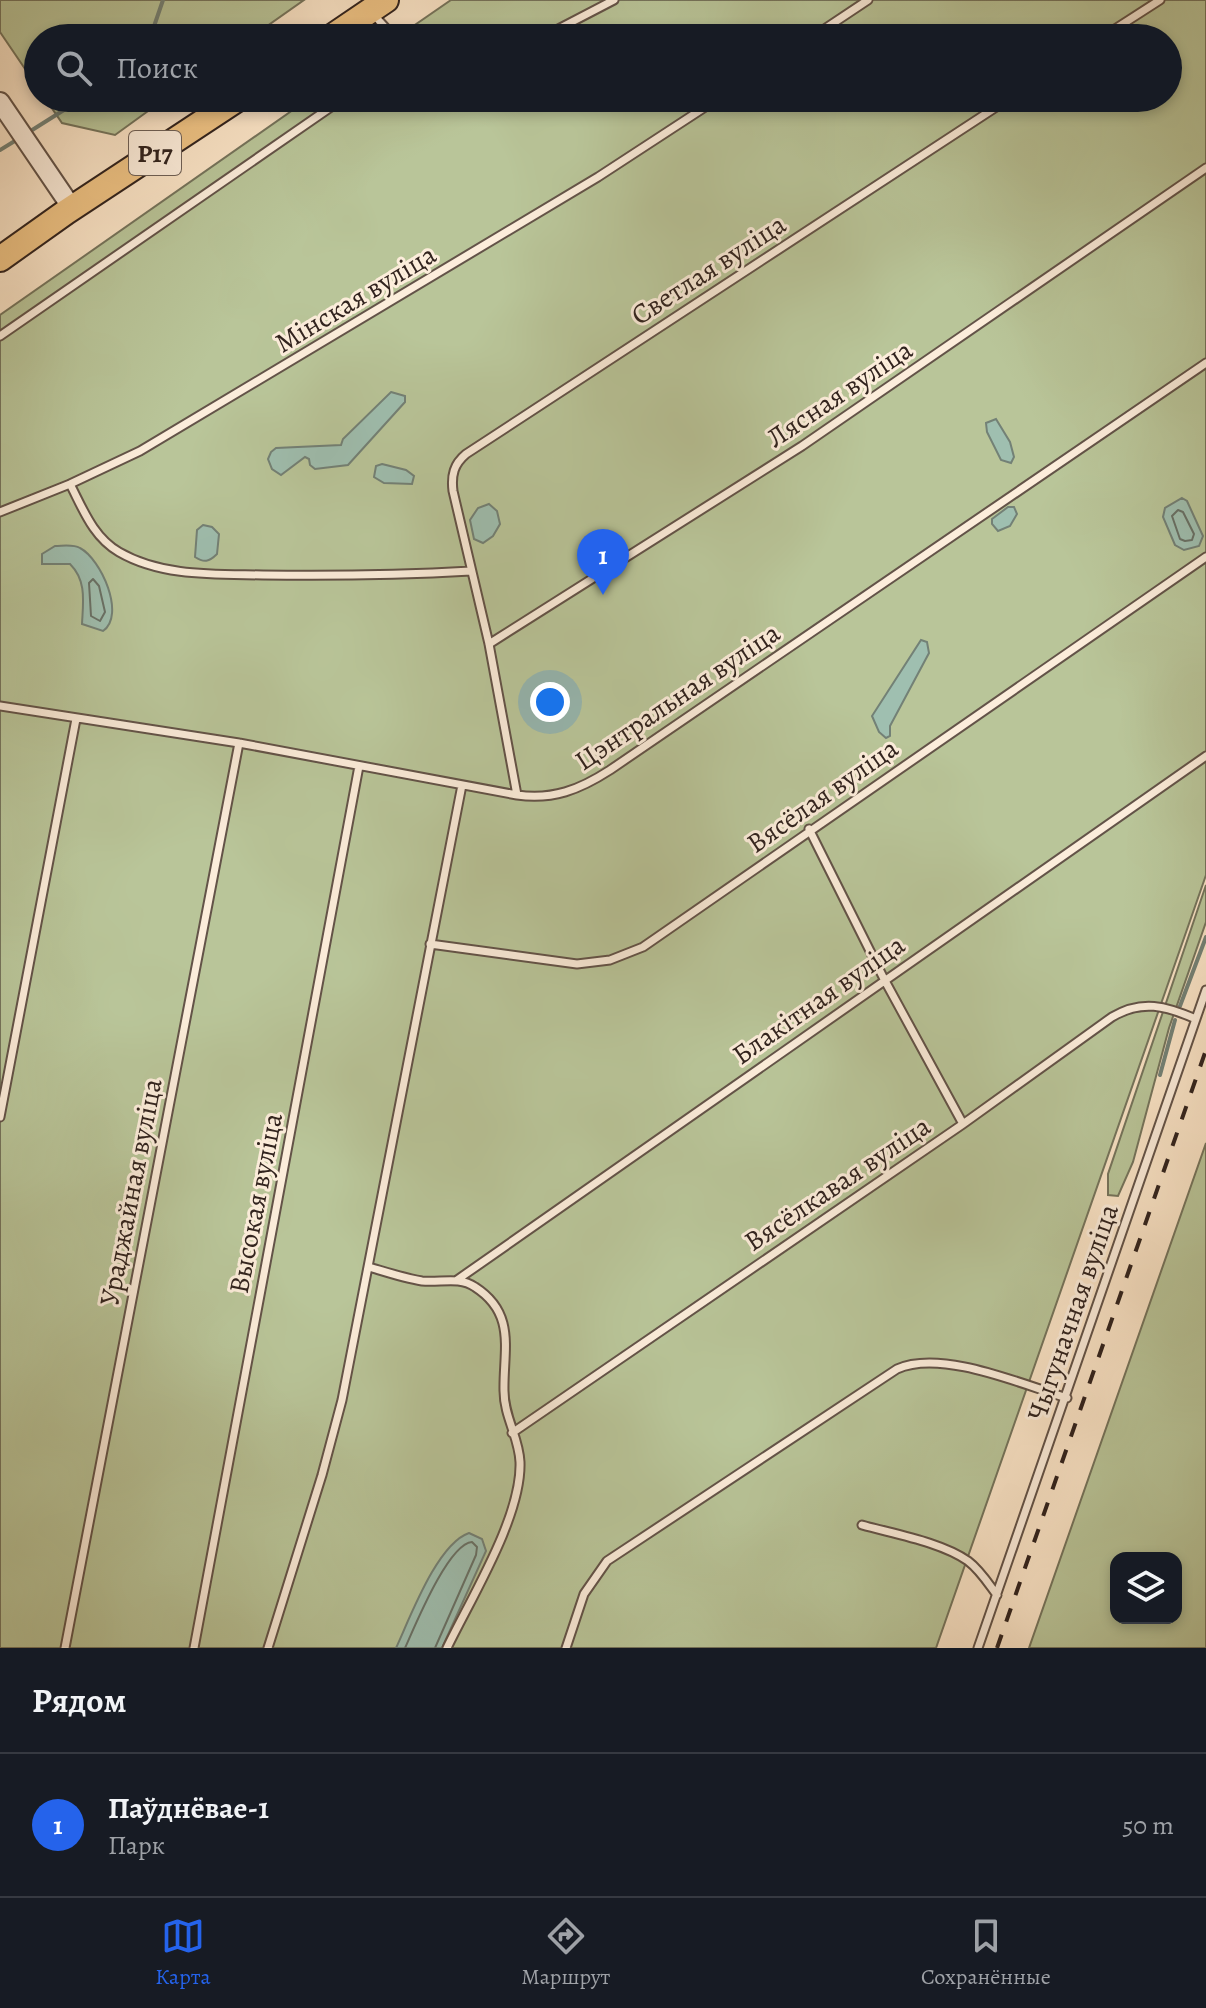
<!DOCTYPE html>
<html lang="ru">
<meta charset="utf-8">
<style>
:root{--surface:#171b24;--page:#20242c;--text:#f1f3f6;--muted:#9ea1a6;--line:#363941;--accent:#2563eb}
body{margin:0;font-family:Alegreya,serif;background:var(--page);color:var(--text)}
.controls{position:absolute;right:24px;bottom:24px;display:grid;overflow:hidden;border-radius:16px;box-shadow:0 4px 12px #0003}
.controls button{width:72px;height:72px;display:grid;place-items:center;padding:0;border:0;border-bottom:2px solid var(--line);background:var(--surface);color:var(--text);font:40px sans-serif}
.you{position:absolute;left:550px;top:702px;width:28px;height:28px;margin:-20px;border:6px solid #fff;border-radius:50%;background:#1a73e8;box-shadow:0 0 0 12px #1a73e833}
.badge{display:grid;place-items:center;width:52px;height:52px;border-radius:50%;background:var(--accent);color:#fff;font-size:26px;font-weight:700}
.pin{position:absolute;translate:-50% -66px;filter:drop-shadow(0 2px 4px #0008)}
.pin::after{content:'';position:absolute;top:42px;width:28px;height:24px;background:inherit;clip-path:polygon(0 0,100% 0,50% 100%)}
.list{margin:0;padding:0;list-style:none}
h2{display:flex;justify-content:space-between;align-items:center;height:104px;margin:0;padding:0 32px;font-size:34px}
h2 small{font-size:26px;font-weight:400;color:var(--muted)}
.list li{display:grid;grid-template-columns:52px 1fr auto;gap:24px;align-items:center;box-sizing:border-box;height:144px;padding:0 32px;border-top:2px solid var(--line)}
.list b{display:block;font-size:30px;white-space:nowrap}
.list p{margin:0;font-size:26px;white-space:nowrap;color:var(--muted)}
.list em{font-size:26px;font-style:normal;color:var(--muted)}
.icon{flex:none;width:44px;height:44px;fill:none;stroke:currentColor;stroke-width:2;stroke-linecap:round;stroke-linejoin:round}
.map{position:relative;flex:none;width:1206px;height:1648px;overflow:hidden}
.search{position:absolute;background:var(--surface);box-shadow:0 4px 12px #0003;left:24px;right:24px;top:24px;height:88px;display:flex;align-items:center;gap:20px;box-sizing:border-box;padding:0 28px;border-radius:44px;color:var(--muted);font-size:30px}
.sheet{height:248px;background:var(--surface)}
nav{display:flex;justify-content:space-around;align-items:center;box-sizing:border-box;height:112px;border-top:2px solid var(--line);background:var(--surface);font-size:22px;color:var(--muted)}
nav a{display:grid;justify-items:center;gap:4px}
nav .on{color:var(--accent)}
.map>svg:first-child{display:block}
</style>
<div class="map">
<svg width="1206" height="1648" viewBox="0 0 1206 1648">
<rect width="100%" height="100%" fill="#fae4c7"/>
<filter id="stains"><feTurbulence type="fractalNoise" baseFrequency=".0025" numOctaves="4"/><feColorMatrix values="0 0 0 0 .2 0 0 0 0 .09 0 0 0 0 .02 0 0 0 .5 -.17"/></filter>
<radialGradient id="worn" r=".72"><stop offset=".6" stop-color="#630" stop-opacity="0"/><stop offset="1" stop-color="#630" stop-opacity=".3"/></radialGradient>
<path fill="#b9c599" stroke="#75745c" stroke-width="2" fill-rule="evenodd" d="M0,0H304L250,38H38V88L0,32Z
M451,0H1206V875L936,1648H0V315L310,98H1168V38H396Z
M45,98H166L115,135L62,123Z
M1206,885V922L1169,1028L1133,1162L1118,1196L1108,1195V1174Z
M1206,1143V1648H1029ZM1116,1558H1176V1618H1116Z"/>
<path fill="#9fbfb0" stroke="#738176" stroke-width="2" d="M391,392L405,396V402L348,465L315,469L310,465L309,459L305,457L281,475L272,469L268,459L271,452L276,448L341,445L343,439Z
M996,419L1010,442L1014,457L1011,463L1001,460L987,432L986,423Z
M382,464L406,470L414,476L412,484L384,483L374,477L376,466Z
M1182,498L1187,501L1203,536L1199,546L1184,550L1175,545L1163,517L1165,508Z
M489,504L497,511L500,524L493,536L483,543L474,539L470,520L478,508Z
M1008,507H1014L1017,514L1010,526L998,531L992,524V519Z
M203,525L212,527L219,534L217,554C209,562 204,563 195,557L197,530Z
M55,546C63,546 73,544 80,548C101,559 126,615 103,631L82,624C83,602 87,581 70,564H42V554Z
M921,640L927,642L929,653L890,726V736L886,738L879,732L872,716Z
M469,1533L482,1539L486,1551L442,1648H396C410,1618 437,1544 469,1533Z"/>
<g fill="none" stroke-linecap="round" stroke-linejoin="round">
<path stroke="#687167" stroke-width="2" d="M1178,510L1183,512L1194,534L1192,540L1185,541L1180,539L1172,516Z
M93,579L99,586L105,612L100,621L91,616L89,583Z
M405,1648C415,1626 448,1544 472,1542L477,1547L476,1555L435,1648"/>
<path stroke="#738176" stroke-width="4" d="M150,38L163,0
M29,132L83,98
M0,150L18,139
M1180,1006L1206,937
M1160,1075L1175,1020"/>
<defs>
<path id="service" d="M372,13L395,38
M541,38L614,0
M811,38L868,0
M1101,38L1160,0
M0,336L344,98
M70,484C83,509 93,537 119,552C162,577 216,574 263,575C333,576 401,575 471,571
M0,512L70,484L140,451L598,177L719,98
M489,644L802,446L1206,168
M0,706L239,743L517,795C553,800 579,790 610,770L1206,363
M517,795L489,644L453,491C451,475 454,464 466,454L1010,98
M809,829L884,979L963,1124
M430,944L577,964L610,960L643,947L1206,557
M0,1117L76,719
M369,1267C386,1272 404,1278 422,1281C440,1283 459,1276 475,1287C517,1314 503,1351 504,1391C504,1417 519,1437 520,1462C522,1516 471,1598 447,1648
M457,1280L1206,756
M512,1433L963,1124L1112,1017C1142,999 1166,1006 1196,1019
M862,1525C894,1534 941,1542 968,1561C980,1570 988,1583 997,1595
M65,1648L239,743
M194,1648L359,766
M268,1648L322,1475L342,1400L462,785
M566,1648L584,1594L607,1561L897,1369C941,1349 1021,1384 1067,1398
M978,1648L1206,990"/>
<path id="tertiary" d="M0,102L72,208"/>
<path id="trunk" d="M330,38L386,0
M0,259L66,212L239,98"/>
</defs>
<use href="#service" stroke="#635348" stroke-width="11"/>
<use href="#tertiary" stroke="#635348" stroke-width="22"/>
<use href="#trunk" stroke="#31231e" stroke-width="28"/>
<use href="#service" stroke="#fceddb" stroke-width="7"/>
<use href="#tertiary" stroke="#fceddb" stroke-width="18"/>
<use href="#trunk" stroke="#edc284" stroke-width="24"/>
<path stroke="#31231e" stroke-width="4" stroke-dasharray="14 14" stroke-linecap="butt" d="M997,1648L1206,1050"/>
</g>
<g text-anchor="middle" stroke-width="6" stroke-linejoin="round" paint-order="stroke">
<rect fill="#fceddb" stroke="#6e6057" stroke-width="2" x="129" y="131" width="52" height="44" rx="6"/>
<g font-size="26" font-weight="bold" fill="#31231e">
<text x="155" y="162">Р17</text>
</g>
<g font-size="28" fill="#31231e" stroke="#fceddb">
<text transform="translate(708 269) rotate(-33)" y="10">Светлая вуліца</text>
<text transform="translate(355 298) rotate(-31)" y="10">Мінская вуліца</text>
<text transform="translate(839 393) rotate(-34)" y="10">Лясная вуліца</text>
<text transform="translate(677 696) rotate(-34)" y="10">Цэнтральная вуліца</text>
<text transform="translate(822 795) rotate(-35)" y="10">Вясёлая вуліца</text>
<text transform="translate(818 999) rotate(-35)" y="10">Блакітная вуліца</text>
<text transform="translate(837 1183) rotate(-34)" y="10">Вясёлкавая вуліца</text>
<text transform="translate(130 1192) rotate(-79)" y="10">Ураджайная вуліца</text>
<text transform="translate(255 1203) rotate(-79)" y="10">Высокая вуліца</text>
<text transform="translate(1072 1312) rotate(-71)" y="10">Чыгуначная вуліца</text>
</g>
</g>
<rect width="100%" height="100%" filter="url(#stains)"/>
<rect width="100%" height="100%" fill="url(#worn)"/>
</svg>
<div class="controls">
<button><svg class="icon" aria-label="layers" viewBox="0 0 24 24"><path d="M12 4l9 5-9 5-9-5zM3 14l9 5 9-5"/></svg></button>
</div>
<div class="you"></div>
<div class="pin badge" style="left:603px;top:595px">1</div>
<div class="search"><svg class="icon" aria-label="search" viewBox="0 0 24 24"><circle cx="10" cy="10" r="6"/><path d="M15 15l6 6"/></svg>Поиск</div>
</div>
<section class="sheet">
<h2>Рядом<small></small></h2>
<ul class="list">
<li><span class="badge">1</span><div><b>Паўднёвае-1</b><p>Парк</p></div><em>50 m</em></li>
</ul>
</section>
<nav>
<a class="on"><svg class="icon" aria-label="map" viewBox="0 0 24 24"><path d="M3 6l6-2 6 2 6-2v14l-6 2-6-2-6 2zM9 4v14M15 6v14"/></svg>Карта</a>
<a><svg class="icon" aria-label="directions" viewBox="0 0 24 24"><path d="M12 3l9 9-9 9-9-9zM9 14v-3h6M13 9l2 2-2 2"/></svg>Маршрут</a>
<a><svg class="icon" aria-label="saved" viewBox="0 0 24 24"><path d="M7 4h10v16l-5-4-5 4z"/></svg>Сохранённые</a>
</nav>
